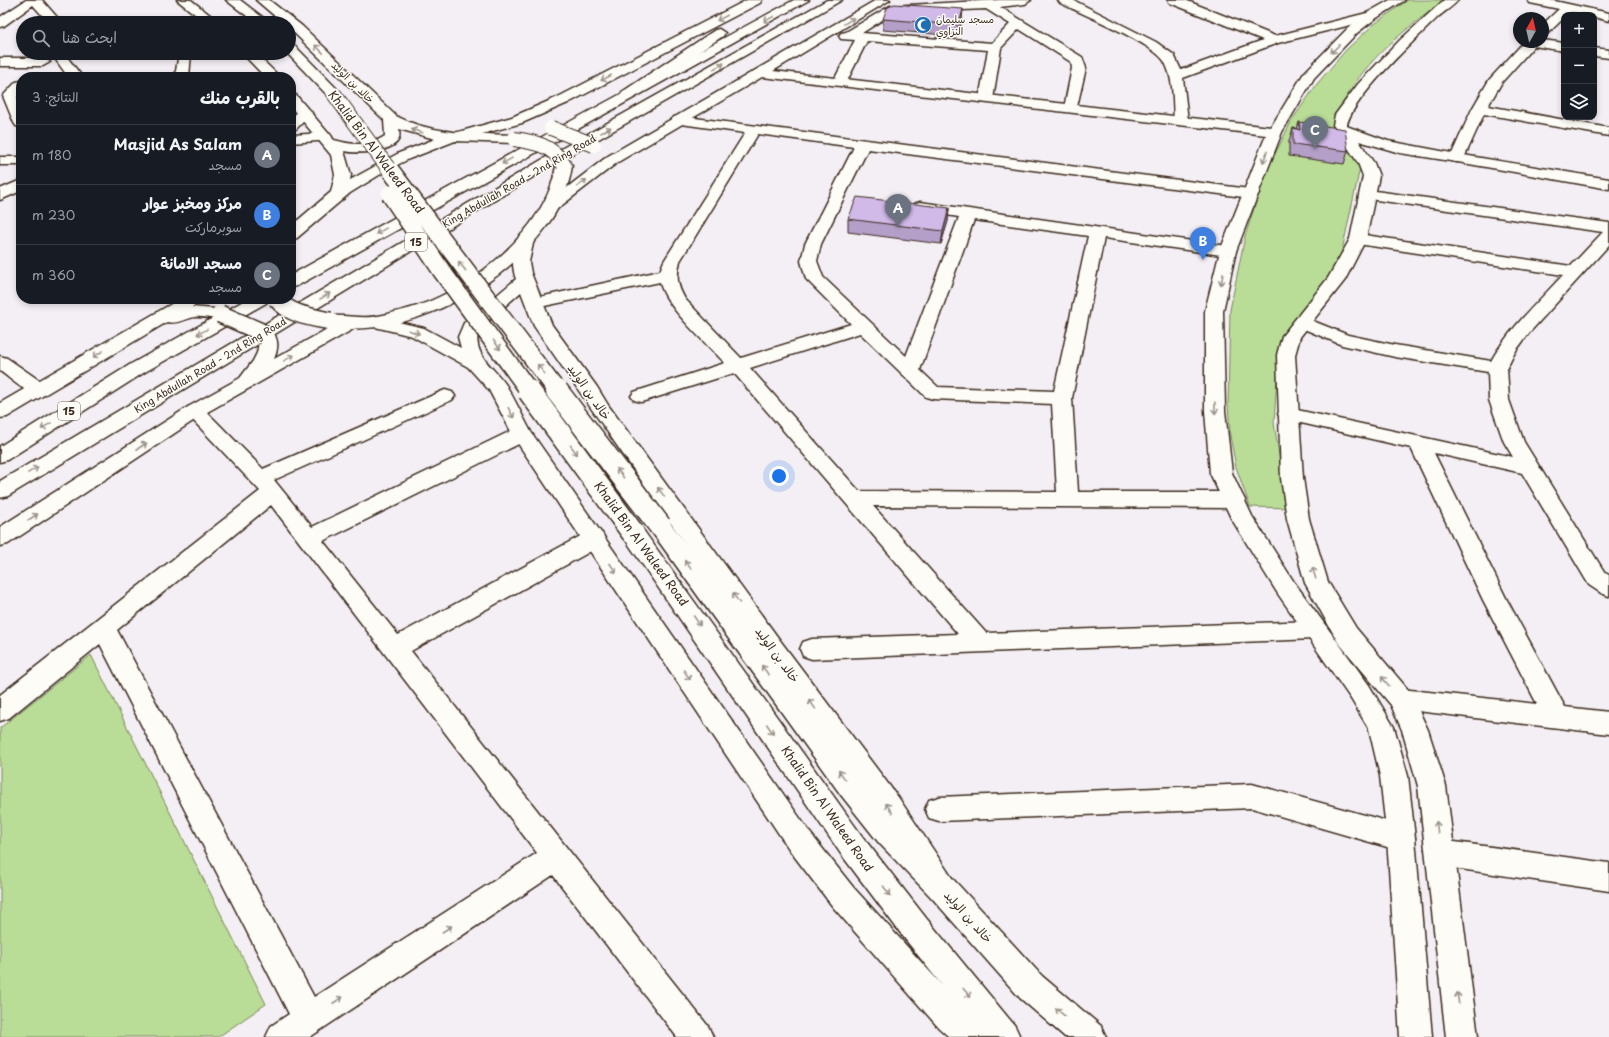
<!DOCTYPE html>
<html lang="ar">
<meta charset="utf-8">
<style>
:root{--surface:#171b24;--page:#242831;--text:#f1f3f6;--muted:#9ea1a6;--line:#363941;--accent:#7c3aed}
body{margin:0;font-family:"Playpen Sans","Playpen Sans Arabic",sans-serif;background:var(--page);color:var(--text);direction:rtl}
.controls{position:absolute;right:12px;top:12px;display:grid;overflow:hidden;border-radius:8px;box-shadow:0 2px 6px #0003}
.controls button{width:36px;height:36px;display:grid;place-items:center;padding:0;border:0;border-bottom:1px solid var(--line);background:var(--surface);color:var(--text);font:20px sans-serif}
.compass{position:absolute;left:1513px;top:12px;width:36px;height:36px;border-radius:50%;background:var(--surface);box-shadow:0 2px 6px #0003;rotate:8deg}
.you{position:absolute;left:779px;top:476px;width:14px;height:14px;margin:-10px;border:3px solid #fff;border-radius:50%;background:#1a73e8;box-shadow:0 0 0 6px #1a73e833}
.badge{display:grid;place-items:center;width:26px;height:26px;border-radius:50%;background:var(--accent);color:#fff;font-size:13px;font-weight:700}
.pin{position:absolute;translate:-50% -33px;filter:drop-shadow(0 1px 2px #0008)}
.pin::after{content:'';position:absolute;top:21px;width:14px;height:12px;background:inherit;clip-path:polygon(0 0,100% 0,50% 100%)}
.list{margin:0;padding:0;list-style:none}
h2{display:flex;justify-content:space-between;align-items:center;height:52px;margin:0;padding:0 16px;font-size:17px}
h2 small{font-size:13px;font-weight:400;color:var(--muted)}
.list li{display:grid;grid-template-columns:26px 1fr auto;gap:12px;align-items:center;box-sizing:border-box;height:60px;padding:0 16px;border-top:1px solid var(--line)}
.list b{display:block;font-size:15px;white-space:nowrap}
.list p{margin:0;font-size:13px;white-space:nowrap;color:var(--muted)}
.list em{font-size:13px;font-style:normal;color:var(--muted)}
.icon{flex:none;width:22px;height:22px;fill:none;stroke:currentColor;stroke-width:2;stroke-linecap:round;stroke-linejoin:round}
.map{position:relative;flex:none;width:1609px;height:1037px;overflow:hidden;direction:ltr}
.search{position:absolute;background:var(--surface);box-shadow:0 2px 6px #0003;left:16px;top:16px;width:280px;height:44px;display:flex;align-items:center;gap:10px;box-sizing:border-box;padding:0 14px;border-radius:22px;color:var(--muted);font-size:15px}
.panel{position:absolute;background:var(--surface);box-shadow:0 2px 6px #0003;left:16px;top:72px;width:280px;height:232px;border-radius:16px;direction:rtl}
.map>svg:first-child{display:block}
</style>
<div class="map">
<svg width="1609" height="1037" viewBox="0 0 1609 1037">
<rect width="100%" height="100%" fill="#f4eff4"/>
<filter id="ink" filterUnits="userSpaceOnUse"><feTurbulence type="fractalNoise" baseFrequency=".025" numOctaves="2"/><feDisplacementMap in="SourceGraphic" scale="8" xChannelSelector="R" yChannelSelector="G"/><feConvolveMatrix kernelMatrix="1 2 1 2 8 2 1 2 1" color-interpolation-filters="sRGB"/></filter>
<g filter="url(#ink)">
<path fill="#b9dd97" stroke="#7a845a" d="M1408,0H1445C1410,26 1373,53 1350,91C1343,102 1339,114 1333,125L1360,168L1343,246L1335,275L1279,346L1274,423L1281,468L1292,508L1250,507L1236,467L1230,435L1228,403L1230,310L1245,236L1266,172L1292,120L1317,84L1346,50L1373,25Z
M91,655L266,1004L218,1037H0V728Z"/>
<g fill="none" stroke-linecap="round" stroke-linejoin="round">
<defs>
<path id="minor" d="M26,0H42L62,23H49L33,5L4,26L0,27V17Z
M999,0H1031L1025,4L1000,7L1082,57L1086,68L1076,111H1066L1064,108L1072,68L1071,62L1019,29L1001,48L993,99L991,102H981L979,99L988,50L867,41L845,85H835L833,82L855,40L841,39L839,36L841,33L846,32L890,6ZM986,9L1010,24L992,43L862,33L893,13Z
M1058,0H1073L1156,42L1174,55L1181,70L1263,40L1170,3L1168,0H1185L1275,36L1371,12L1377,16L1375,19L1278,43L1183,78L1188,121L1186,124H1176L1174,121C1173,102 1174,78 1164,61C1154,44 1081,13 1060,3Z
M1528,0H1550L1609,13V21L1594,17V15L1571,12L1567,15H1564V18L1547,34L1543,35V24L1559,9L1530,3Z
M1543,40L1564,43V51L1534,46L1502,82L1488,106L1609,128V136L1484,114L1464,158L1462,161H1452L1450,158L1472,109L1489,80L1524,42H1543Z
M1594,48L1609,50V58L1594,56Z
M51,53H64L80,74V77H66V74Z
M179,53H191L189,77H175Z
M0,58H43L50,62L43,66H0Z
M21,81V93L17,97L21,106V127L16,126L14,123L3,96L16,82Z
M305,109L310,110L312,113L296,129L291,130V118L300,110Z
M679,116L1257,190L1259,193L1257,196L1251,198L868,149L821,244L817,261L823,277L906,356L959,217L914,210L912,207L914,204L920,202L1234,247L1236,251L1234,255L1228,256L1104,238L1072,398L1078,492H1234L1242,495L1245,500L1242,505L1234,508L873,506L986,633L1314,621L1323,623L1326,630L1323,637L1314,639L812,659L803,656L800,649L803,642L812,639L958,634L734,373L648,400L641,402L634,400L631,396L634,392L725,363C708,345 664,306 660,282L535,308L529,307L526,303L529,299L535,298L660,271L664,261L745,133L674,123L672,120L674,117ZM758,134L854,147L805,244L801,261L806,279L851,324L741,358L685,299C677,285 676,277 680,261ZM974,220L1088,236L1054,391L938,387L920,370ZM860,333L926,397L933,399L1052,404L1057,492L859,491L750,368Z
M325,133L330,134L332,137L330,140L291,143V135Z
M0,157H21V165H0Z
M21,180V191L0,200V189Z
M1368,190L1609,223V245L1529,333L1515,352L1507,368L1509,400L1524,442L1605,573L1609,575V596L1601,593L1589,585L1522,473L1434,453L1507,600L1565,707L1609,712V734L1401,709L1392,706L1388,699L1392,692L1401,689L1537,704L1483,600L1411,448L1288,420L1281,419L1278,414L1281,409L1288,408L1513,457L1504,442L1489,400L1488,372L1395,357L1342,345L1297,326L1294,322L1297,318L1303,317L1348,335L1395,345L1491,361C1509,329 1538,302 1563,275L1358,244L1352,243L1350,239L1352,235L1358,234L1571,266L1603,232L1362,198L1360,195L1362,192Z
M0,356L7,358L46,385L49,389L46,393C29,398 13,380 0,371Z
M445,390L452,392L455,396L452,400L274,480L312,527L515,429L522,427L529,429L532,434L529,439L323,541L398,635L586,533L594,531L602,533L605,539L602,545L411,651L708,1026L713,1037H677L553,875L310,1037H266L271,1026L289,1014L100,644L9,718L0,721V695L260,491L188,415L185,411L188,407L195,405L202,407L263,469ZM271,505L537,853L314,997L117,630Z
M1252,784L1401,825L1411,829L1415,838L1411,847L1401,851L1252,808L939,821L929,818L925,809L929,800L939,797Z
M1440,840L1609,863V891L1440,866L1430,862L1426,853L1430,844Z"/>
<path id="tertiary" d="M1457,154L1609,179V189L1452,161L1450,158L1452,155Z"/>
<path id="secondary" d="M747,0H762L760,3L568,103L522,123L456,141L451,140L449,137L451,134L512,117L558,97Z
M876,0H890L773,71L1271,127L1304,73L1349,27L1367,13L1390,0H1405L1375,19L1357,33L1314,78L1282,132L1236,251L1223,311L1225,411L1232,473L1252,516L1294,582L1369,685L1394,727L1408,776L1415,838L1432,1037H1400L1387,838L1380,776L1369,729L1351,699L1278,594L1231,518L1210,473L1205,411V311L1220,251L1266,135L762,77L618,162L557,209H545L543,206L608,156Z
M1444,0H1458C1453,7 1443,12 1437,18C1415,40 1353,97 1347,125L1349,127L1388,141L1457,154L1462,155L1464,158L1462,161L1457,162L1400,153L1359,141L1374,163L1379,176L1366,239L1345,280L1300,337L1295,355L1303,478L1309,519L1328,582L1356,628L1410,692L1428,730L1446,786L1478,1037H1446L1418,786L1402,730L1391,705L1338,642L1305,583L1287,519L1281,478L1277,355L1282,336L1328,278L1350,239L1363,176L1358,163L1333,125L1335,115L1358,84L1400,40Z
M719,29L725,33L723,36L634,95H624L622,92L715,30Z
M180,299H202L192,307L226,310L229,314L226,318C216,321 205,316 195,317C185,318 177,325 167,322L7,417L0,418V403Z
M351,318L357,319L360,323L357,327L202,415L8,544L0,546V527L188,407L240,378L253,361L257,353L259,342L257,336L259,332L266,330L273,332C279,341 278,349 274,359L345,319Z"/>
<path id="primary" d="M526,234L532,235L534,239L529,262L531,273L552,325L597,387L608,405L779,639L898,797L952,878L1042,976L1101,1026L1106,1037H1065L1020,998L932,898L878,815L761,653L534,326L521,292L479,329C471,355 494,367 506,385C515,400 523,417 531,432L811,834L853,887L961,1006L985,1026L990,1037H949L939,1028L833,907L791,852L515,439L489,390L468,367L412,336L371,326L368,322L371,318L377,317L424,328L461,348L458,337L464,323L516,279C511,266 512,247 520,235Z"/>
<path id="trunk" d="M177,0H191L220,23H206Z
M226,0H240L270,23H256Z
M256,0H269L302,26L396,116C433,135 473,133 514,135L519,136L521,139L519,142L514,143L455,141L409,159L389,169L350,193L297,238L291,240V226L331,192L335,175L331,155L291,107V94L296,95L334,140C352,145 368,147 385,136L384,120L289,28V23H283ZM399,129L435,139L399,153L350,180L351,175L344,151C356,154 395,153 399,138C400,136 399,131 399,129Z
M289,44L294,45L339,91L341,94L339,97H329L287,53H289Z
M242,53H255L280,77H265Z
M564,160L569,162L572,165C561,260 414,347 324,325L321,321L324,317C341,313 360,320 378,316C398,312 421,306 439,297C489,274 549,221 556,165L559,162Z
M660,518L668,520L861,779L899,825L952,878L957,888L952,898L942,902L932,898L879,843L841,795L652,532L649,526L652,520Z
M633,525L641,527L666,562L862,836L926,918L1015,1026L1020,1037H983L905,939L841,854L625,539L622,533L625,527Z"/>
<path id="motorway" d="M794,0H809L297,286L291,287V275L459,182Z
M827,0H842L553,165L8,496L0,498V481L543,159Z
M247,299H269L266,303L145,372L7,460L0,462V446L131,364Z"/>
</defs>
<use href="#minor" stroke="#3b2a1e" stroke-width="3"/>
<use href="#tertiary" stroke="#3b2a1e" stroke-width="3"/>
<use href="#secondary" stroke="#3b2a1e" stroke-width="3"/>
<use href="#primary" stroke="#3b2a1e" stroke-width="3"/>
<use href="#trunk" stroke="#3b2a1e" stroke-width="3"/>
<use href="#motorway" stroke="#3b2a1e" stroke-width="3"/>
<use href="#minor" fill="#fdfcf7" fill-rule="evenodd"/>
<use href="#tertiary" fill="#fdfcf7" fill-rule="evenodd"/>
<use href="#secondary" fill="#fdfcf7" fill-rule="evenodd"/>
<use href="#primary" fill="#fdfcf7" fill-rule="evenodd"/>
<use href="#trunk" fill="#fdfcf7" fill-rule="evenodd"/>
<use href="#motorway" fill="#fdfcf7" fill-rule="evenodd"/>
<defs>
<path id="secondary-bridge-far1" d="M551,128L594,145"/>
<path id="secondary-bridge" d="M220,314L259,331L266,336"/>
<path id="trunk-bridge-far2" d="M334,94L391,172
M514,139C534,142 553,145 564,165"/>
<path id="trunk-bridge-far1" d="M391,171L558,392
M390,194L441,270L530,392
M277,299C290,315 311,317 330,321"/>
<path id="trunk-bridge" d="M529,391L633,533
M557,391L660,526"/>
</defs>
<use href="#secondary-bridge-far1" stroke="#3b2a1e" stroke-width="16" stroke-linecap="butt"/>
<use href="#secondary-bridge" stroke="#3b2a1e" stroke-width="20" stroke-linecap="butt"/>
<use href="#trunk-bridge-far2" stroke="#3b2a1e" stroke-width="16" stroke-linecap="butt"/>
<use href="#trunk-bridge-far1" stroke="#3b2a1e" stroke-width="20" stroke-linecap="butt"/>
<use href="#trunk-bridge" stroke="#3b2a1e" stroke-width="25" stroke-linecap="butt"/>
<use href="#secondary-bridge-far1" stroke="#fdfcf7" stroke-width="14"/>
<use href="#secondary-bridge" stroke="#fdfcf7" stroke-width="17"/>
<use href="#trunk-bridge-far2" stroke="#fdfcf7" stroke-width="14"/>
<use href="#trunk-bridge-far1" stroke="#fdfcf7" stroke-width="17"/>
<use href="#trunk-bridge" stroke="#fdfcf7" stroke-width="22"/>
</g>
<path fill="#b49fc8" stroke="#3b2a1e" d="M883,19L962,20L958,36L883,30Z
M1299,122L1348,151L1344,164L1289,156V141L1293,128L1297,129Z
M949,208L948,221L941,244L848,232V219Z"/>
<path fill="#9282a2" stroke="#3b2a1e" d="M963,9L962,20L958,36L959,25Z
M949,208L948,221L941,244L943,231Z"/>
<path fill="#d1b9e8" stroke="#3b2a1e" d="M894,4L963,9L959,25L883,19L887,8Z
M1299,122L1345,129L1348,151L1293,144V128L1300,130Z
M857,197L949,208L943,231L848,219Z"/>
<defs><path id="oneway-shaft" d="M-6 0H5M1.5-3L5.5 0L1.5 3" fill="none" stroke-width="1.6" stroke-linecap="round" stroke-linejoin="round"/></defs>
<g stroke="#9c938a">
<use href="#oneway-shaft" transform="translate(722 18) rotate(152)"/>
<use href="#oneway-shaft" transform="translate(769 19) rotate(151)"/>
<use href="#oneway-shaft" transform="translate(849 21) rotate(-31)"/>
<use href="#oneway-shaft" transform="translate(319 49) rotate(-136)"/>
<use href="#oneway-shaft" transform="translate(1335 49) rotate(134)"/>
<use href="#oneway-shaft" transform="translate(719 66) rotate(-30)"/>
<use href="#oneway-shaft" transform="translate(606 78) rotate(152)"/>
<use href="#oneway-shaft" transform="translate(606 130) rotate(-30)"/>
<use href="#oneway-shaft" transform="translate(417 131) rotate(-163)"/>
<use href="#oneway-shaft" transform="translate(1265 157) rotate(112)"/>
<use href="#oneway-shaft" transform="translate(507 161) rotate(151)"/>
<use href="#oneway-shaft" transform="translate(582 183) rotate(-37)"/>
<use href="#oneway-shaft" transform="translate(381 231) rotate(151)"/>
<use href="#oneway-shaft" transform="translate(462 266) rotate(-128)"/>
<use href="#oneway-shaft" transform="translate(1222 279) rotate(103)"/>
<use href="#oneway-shaft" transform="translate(325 296) rotate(-31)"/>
<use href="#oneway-shaft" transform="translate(202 332) rotate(151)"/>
<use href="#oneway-shaft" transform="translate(414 332) rotate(18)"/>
<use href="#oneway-shaft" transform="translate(497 345) rotate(54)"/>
<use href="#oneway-shaft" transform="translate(98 354) rotate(149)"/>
<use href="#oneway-shaft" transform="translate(289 358) rotate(-29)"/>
<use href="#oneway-shaft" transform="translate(541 369) rotate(-127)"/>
<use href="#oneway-shaft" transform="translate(1215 408) rotate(89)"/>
<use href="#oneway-shaft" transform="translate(511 413) rotate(62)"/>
<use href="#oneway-shaft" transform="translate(46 426) rotate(148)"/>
<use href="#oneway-shaft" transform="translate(142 446) rotate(-33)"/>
<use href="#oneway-shaft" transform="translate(574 450) rotate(54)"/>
<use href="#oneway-shaft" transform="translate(33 470) rotate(-31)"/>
<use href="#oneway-shaft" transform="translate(620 473) rotate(-127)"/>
<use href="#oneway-shaft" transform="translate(661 492) rotate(-126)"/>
<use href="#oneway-shaft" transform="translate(33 517) rotate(-33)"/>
<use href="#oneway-shaft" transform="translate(688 565) rotate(-126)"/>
<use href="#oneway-shaft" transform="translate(613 568) rotate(56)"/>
<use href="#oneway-shaft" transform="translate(1314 573) rotate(-107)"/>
<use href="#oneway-shaft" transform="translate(736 598) rotate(-125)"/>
<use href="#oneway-shaft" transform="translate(697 621) rotate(56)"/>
<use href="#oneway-shaft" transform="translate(765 670) rotate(-126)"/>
<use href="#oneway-shaft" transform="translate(687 675) rotate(56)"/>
<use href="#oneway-shaft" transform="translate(1385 681) rotate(-130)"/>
<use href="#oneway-shaft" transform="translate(812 704) rotate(-126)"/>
<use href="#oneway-shaft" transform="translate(770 729) rotate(56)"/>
<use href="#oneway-shaft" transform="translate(842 775) rotate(-126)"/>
<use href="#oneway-shaft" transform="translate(889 808) rotate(-124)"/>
<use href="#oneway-shaft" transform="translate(1437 827) rotate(-97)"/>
<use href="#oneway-shaft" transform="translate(887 891) rotate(53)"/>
<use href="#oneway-shaft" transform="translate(447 929) rotate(-33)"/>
<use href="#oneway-shaft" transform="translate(967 993) rotate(50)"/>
<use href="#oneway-shaft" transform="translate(1458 998) rotate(-97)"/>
<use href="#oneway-shaft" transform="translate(338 1000) rotate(-33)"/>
<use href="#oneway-shaft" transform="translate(1060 1012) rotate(-139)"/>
</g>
</g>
<defs>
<symbol id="mosque-disc" viewBox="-11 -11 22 22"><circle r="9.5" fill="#1f6fb2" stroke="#fdfcf7"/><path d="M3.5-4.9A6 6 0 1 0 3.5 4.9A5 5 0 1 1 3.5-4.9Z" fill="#fff"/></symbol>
</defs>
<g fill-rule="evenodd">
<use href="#mosque-disc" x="913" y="15" width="20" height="20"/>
</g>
<g text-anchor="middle" stroke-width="3" stroke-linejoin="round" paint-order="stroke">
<g font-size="10" fill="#3b2a1e" stroke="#fdfcf7" text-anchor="start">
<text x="936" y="23">مسجد سليمان<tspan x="936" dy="12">النزاوي</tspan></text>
</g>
<g font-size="10" fill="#3b2a1e" stroke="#fdfcf7">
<text transform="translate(353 82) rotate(44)" y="4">خالد بن الوليد</text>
<text transform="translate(519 181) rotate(-30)" y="4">King Abdullah Road - 2nd Ring Road</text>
<text transform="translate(210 365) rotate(-31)" y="4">King Abdullah Road - 2nd Ring Road</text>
</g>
<g fill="#fdfcf7" stroke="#75695f" stroke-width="1">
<rect x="405" y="233" width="22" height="18" rx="3"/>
<rect x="58" y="402" width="22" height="18" rx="3"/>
</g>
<g font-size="11" font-weight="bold" fill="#3b2a1e">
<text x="416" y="246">15</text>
<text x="69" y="415">15</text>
</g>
<g font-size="12" fill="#3b2a1e" stroke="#fdfcf7">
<text transform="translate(376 152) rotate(53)" y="4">Khalid Bin Al Waleed Road</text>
<text transform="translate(589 392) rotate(55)" y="4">خالد بن الوليد</text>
<text transform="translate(641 544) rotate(54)" y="4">Khalid Bin Al Waleed Road</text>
<text transform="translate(777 655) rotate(54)" y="4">خالد بن الوليد</text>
<text transform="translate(827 809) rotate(55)" y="4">Khalid Bin Al Waleed Road</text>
<text transform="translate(968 917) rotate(48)" y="4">خالد بن الوليد</text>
</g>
</g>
</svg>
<div class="controls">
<button>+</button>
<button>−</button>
<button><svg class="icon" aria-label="layers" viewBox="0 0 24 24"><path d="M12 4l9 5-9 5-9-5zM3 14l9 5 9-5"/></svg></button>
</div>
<svg class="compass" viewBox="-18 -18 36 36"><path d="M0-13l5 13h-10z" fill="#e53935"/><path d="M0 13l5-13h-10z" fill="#9ea1a6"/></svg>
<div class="you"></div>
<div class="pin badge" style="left:898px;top:227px;background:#6b7280">A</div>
<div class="pin badge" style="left:1203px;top:260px;background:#3f7fe0">B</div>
<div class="pin badge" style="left:1315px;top:149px;background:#6b7280">C</div>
<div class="search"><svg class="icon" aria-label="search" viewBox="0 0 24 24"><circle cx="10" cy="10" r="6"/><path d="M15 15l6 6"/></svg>ابحث هنا</div>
<section class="panel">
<h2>بالقرب منك<small>النتائج: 3</small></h2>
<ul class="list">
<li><span class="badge" style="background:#6b7280">A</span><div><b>Masjid As Salam</b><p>مسجد</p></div><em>180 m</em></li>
<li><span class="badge" style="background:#3f7fe0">B</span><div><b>مركز ومخبز عوار</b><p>سوبرماركت</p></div><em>230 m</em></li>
<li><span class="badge" style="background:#6b7280">C</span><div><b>مسجد الامانة</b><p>مسجد</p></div><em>360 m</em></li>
</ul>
</section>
</div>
